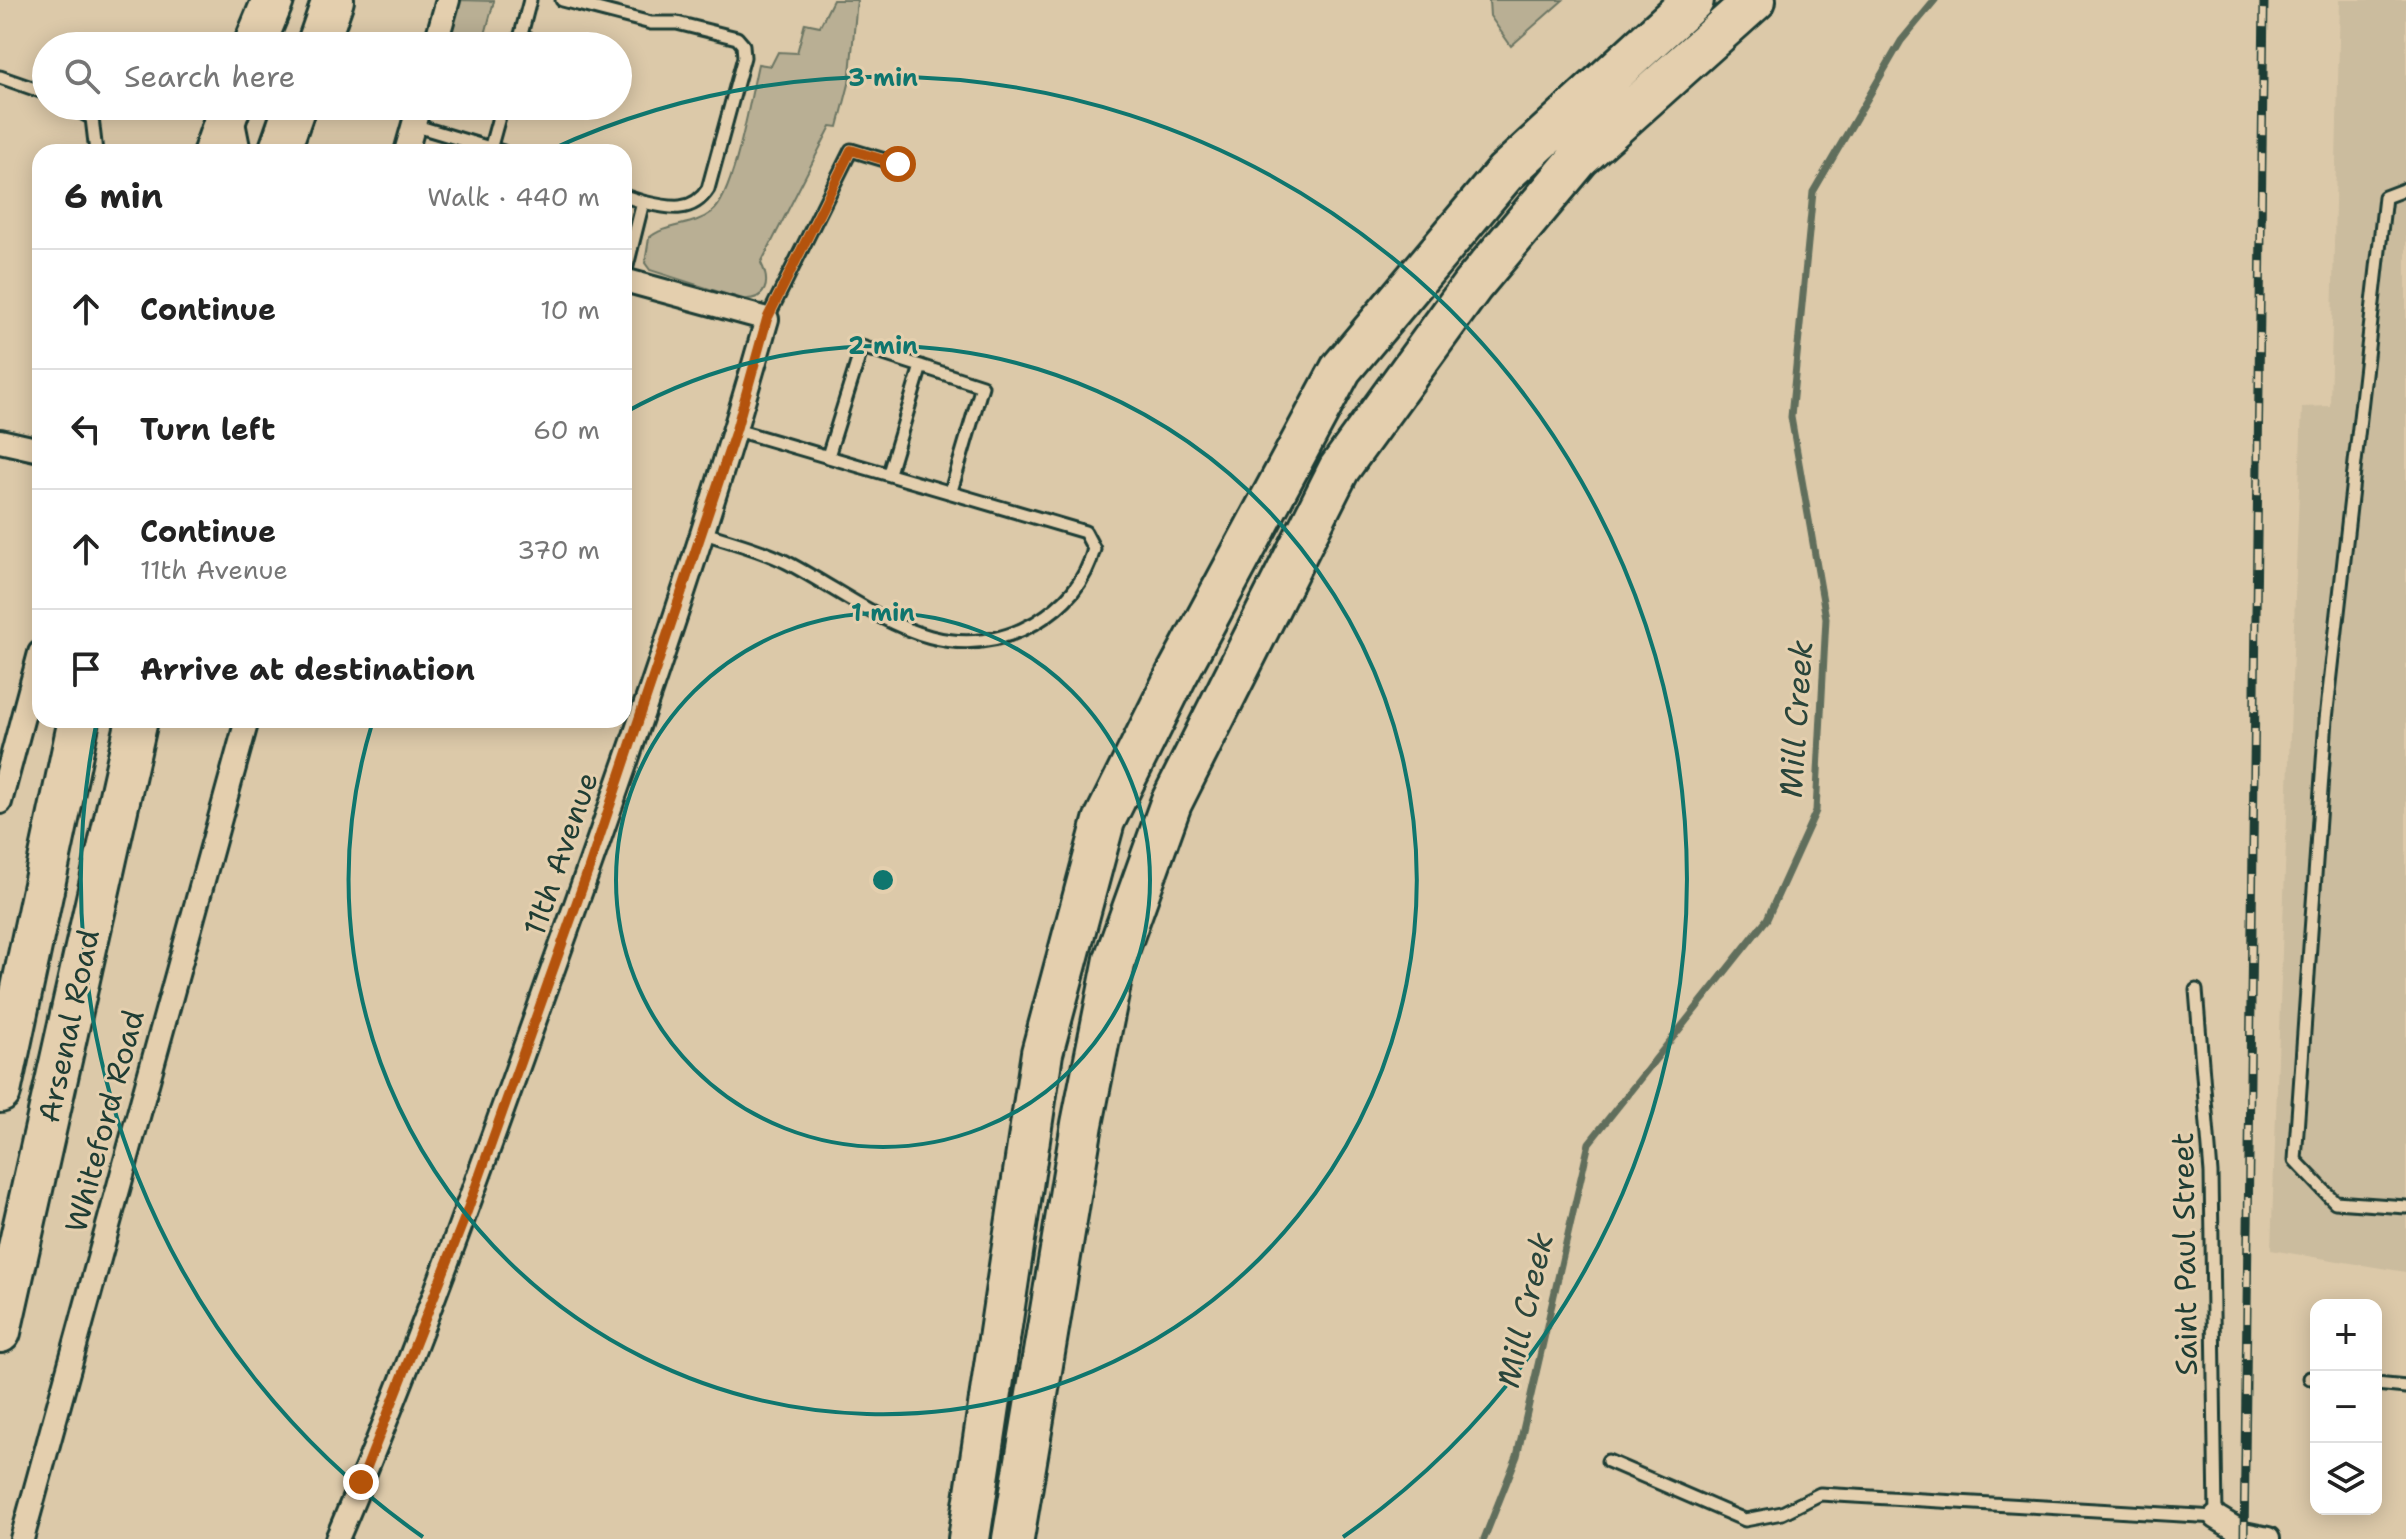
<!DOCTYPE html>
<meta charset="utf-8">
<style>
:root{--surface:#fff;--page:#f6f6f6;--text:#222;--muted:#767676;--line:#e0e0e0}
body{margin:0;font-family:"Shantell Sans",sans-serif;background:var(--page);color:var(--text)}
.controls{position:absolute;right:24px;bottom:24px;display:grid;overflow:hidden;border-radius:16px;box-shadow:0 4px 20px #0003}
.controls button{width:72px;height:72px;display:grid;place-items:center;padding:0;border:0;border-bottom:2px solid var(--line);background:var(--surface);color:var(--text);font:40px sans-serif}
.stop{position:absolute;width:24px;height:24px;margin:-18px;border:6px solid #b45309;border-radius:50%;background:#fff}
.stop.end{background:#b45309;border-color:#fff;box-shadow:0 2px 8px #0008}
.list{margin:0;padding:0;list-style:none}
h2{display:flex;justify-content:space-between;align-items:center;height:104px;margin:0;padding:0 32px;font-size:34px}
h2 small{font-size:26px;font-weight:400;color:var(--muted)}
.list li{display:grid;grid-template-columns:52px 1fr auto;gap:24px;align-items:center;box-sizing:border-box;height:120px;padding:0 32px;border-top:2px solid var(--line)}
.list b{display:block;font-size:30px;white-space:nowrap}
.list p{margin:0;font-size:26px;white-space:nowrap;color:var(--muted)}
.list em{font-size:26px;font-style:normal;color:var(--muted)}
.icon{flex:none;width:44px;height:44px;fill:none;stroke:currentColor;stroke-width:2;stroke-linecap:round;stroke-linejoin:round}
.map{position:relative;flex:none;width:2406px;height:1539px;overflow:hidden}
.search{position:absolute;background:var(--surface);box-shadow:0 4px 20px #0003;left:32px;top:32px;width:600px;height:88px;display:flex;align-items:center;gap:20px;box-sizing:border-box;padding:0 28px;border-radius:44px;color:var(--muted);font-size:30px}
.panel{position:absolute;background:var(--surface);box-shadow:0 4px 20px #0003;left:32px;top:144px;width:600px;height:584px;border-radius:24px}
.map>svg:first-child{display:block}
</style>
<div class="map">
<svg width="2406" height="1539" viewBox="0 0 2406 1539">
<rect width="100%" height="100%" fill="#dcc9a9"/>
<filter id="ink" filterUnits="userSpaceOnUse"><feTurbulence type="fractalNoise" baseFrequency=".0125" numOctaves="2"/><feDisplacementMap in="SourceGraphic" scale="16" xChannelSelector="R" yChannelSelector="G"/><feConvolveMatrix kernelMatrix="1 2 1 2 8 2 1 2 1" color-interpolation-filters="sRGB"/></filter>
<g filter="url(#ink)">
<path fill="#cbbc9e" d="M2340,0H2406V1272L2271,1250L2302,407L2330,406Z"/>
<path fill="#b9af94" stroke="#6c7664" stroke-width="2" d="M460,0L494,1L482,46H443L454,6Z
M833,0H857L849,84L838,127L831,126L761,263C771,283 767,301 741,299L650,270L645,263L649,238C666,223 693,227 712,212C734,196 751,95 758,64L771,66L778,52L797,53L805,23L820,26Z
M1489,0H1563L1511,46L1490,16Z"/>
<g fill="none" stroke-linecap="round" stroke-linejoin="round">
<path stroke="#606e5c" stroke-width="7" d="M1484,1539L1517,1456L1589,1143L1767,919L1816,811L1826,618L1791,417L1813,192L1901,41L1935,0"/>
<defs>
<path id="lane" d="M562,0L651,23H677L737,38L743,45L744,57L708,189C692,214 669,208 643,202
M520,37L551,46
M518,46L530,0
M0,77L46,93
M70,106L92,118L96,152
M413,125L503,152
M491,146L502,106
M2406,189L2385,197L2326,719L2295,1160L2335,1202L2406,1207
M624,196L643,202L624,278
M767,319L851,150L898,164
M828,456L862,347L982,386L951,491
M889,473L921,366
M702,532C730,542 762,549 788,563C868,605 941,676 1035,623C1065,605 1085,583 1094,549L1085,532L736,430
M2310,1378H2316
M2376,1384L2406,1387
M1608,1461L1745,1520L1782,1513L1820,1494L2216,1517L2211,1173L2196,990"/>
<path id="street" d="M435,46L448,0
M232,117L239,152
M406,152L419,106
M0,441L40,450
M0,802L40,653
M2216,1517L2244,1534L2268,1539
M22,1539L247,720
M337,1539C415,1356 482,1168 549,980C627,762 704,542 767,319L624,280"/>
<path id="highway" d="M254,46L273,0
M317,46L333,0
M214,152L230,106
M279,152L295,106
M0,1092L79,720
M0,1332L137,720
M969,1539L1042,1053L1104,821L1176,676L1341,369L1505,173L1693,0
M1013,1539L1082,1124L1115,959L1171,803L1339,469L1472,286L1579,158L1755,0"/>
</defs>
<use href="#lane" stroke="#1f3d34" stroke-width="17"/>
<use href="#street" stroke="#1f3d34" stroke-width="28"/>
<use href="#highway" stroke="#1f3d34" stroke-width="46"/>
<use href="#lane" stroke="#e4cfae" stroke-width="11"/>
<use href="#street" stroke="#e4cfae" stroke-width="22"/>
<use href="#highway" stroke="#e4cfae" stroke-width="40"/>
<defs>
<path id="rail" d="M2244,1539L2264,0"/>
</defs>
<use href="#rail" stroke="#1f3d34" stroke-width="9"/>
<use href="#rail" stroke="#e4cfae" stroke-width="6" stroke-dasharray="18" stroke-linecap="butt"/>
</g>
</g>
<g fill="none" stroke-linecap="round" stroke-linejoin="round" filter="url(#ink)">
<path stroke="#b45309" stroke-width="10" d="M361,1482L465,1217L589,868L736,430L767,319L851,150L898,164"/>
</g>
<g fill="none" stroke="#0f766e" stroke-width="4">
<circle cx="883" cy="880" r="267"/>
<path d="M624 413A534 534 0 1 1 372 724"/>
<path d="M423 1537A802 802 0 0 1 97 720M550 150A802 802 0 0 1 1343 1537"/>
</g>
<g text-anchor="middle" stroke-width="6" stroke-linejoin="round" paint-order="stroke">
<g font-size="30" fill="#1f3d34" stroke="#e4cfae">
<text transform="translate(561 854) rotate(-71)" y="10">11th Avenue</text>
<text transform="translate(69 1026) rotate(-78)" y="10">Arsenal Road</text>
<text transform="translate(105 1121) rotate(-75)" y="10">Whiteford Road</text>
<text transform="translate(2185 1254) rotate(-91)" y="10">Saint Paul Street</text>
</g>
<g font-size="32" font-style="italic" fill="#2a453b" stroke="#e4cfae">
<text transform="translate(1796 719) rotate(-86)" y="11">Mill Creek</text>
<text transform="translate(1525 1310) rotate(-77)" y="11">Mill Creek</text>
</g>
</g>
<circle cx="883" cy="880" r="12" fill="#0f766e" stroke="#e4cfae" stroke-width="4"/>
<g font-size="24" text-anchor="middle" font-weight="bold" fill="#0f766e" stroke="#e4cfae" stroke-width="6" stroke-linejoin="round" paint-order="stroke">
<text x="883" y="86">3 min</text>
<text x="883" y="354">2 min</text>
<text x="883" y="621">1 min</text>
</g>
</svg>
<div class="controls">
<button>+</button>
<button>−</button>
<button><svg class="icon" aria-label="layers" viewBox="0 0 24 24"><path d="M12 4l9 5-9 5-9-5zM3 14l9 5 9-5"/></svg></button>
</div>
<div class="stop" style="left:898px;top:164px"></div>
<div class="stop end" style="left:361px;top:1482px"></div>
<div class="search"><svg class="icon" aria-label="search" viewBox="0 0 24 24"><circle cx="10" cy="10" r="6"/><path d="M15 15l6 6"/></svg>Search here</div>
<section class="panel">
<h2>6 min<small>Walk · 440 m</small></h2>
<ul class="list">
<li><svg class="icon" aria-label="ahead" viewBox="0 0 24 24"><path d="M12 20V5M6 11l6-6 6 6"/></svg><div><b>Continue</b></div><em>10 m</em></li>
<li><svg class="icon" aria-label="left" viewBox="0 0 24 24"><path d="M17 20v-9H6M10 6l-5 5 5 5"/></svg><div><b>Turn left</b></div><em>60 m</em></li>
<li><svg class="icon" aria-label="ahead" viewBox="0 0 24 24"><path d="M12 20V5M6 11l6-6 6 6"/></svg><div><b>Continue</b><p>11th Avenue</p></div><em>370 m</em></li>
<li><svg class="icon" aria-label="arrive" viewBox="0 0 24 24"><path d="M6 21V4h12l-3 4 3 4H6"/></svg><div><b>Arrive at destination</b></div></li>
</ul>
</section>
</div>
